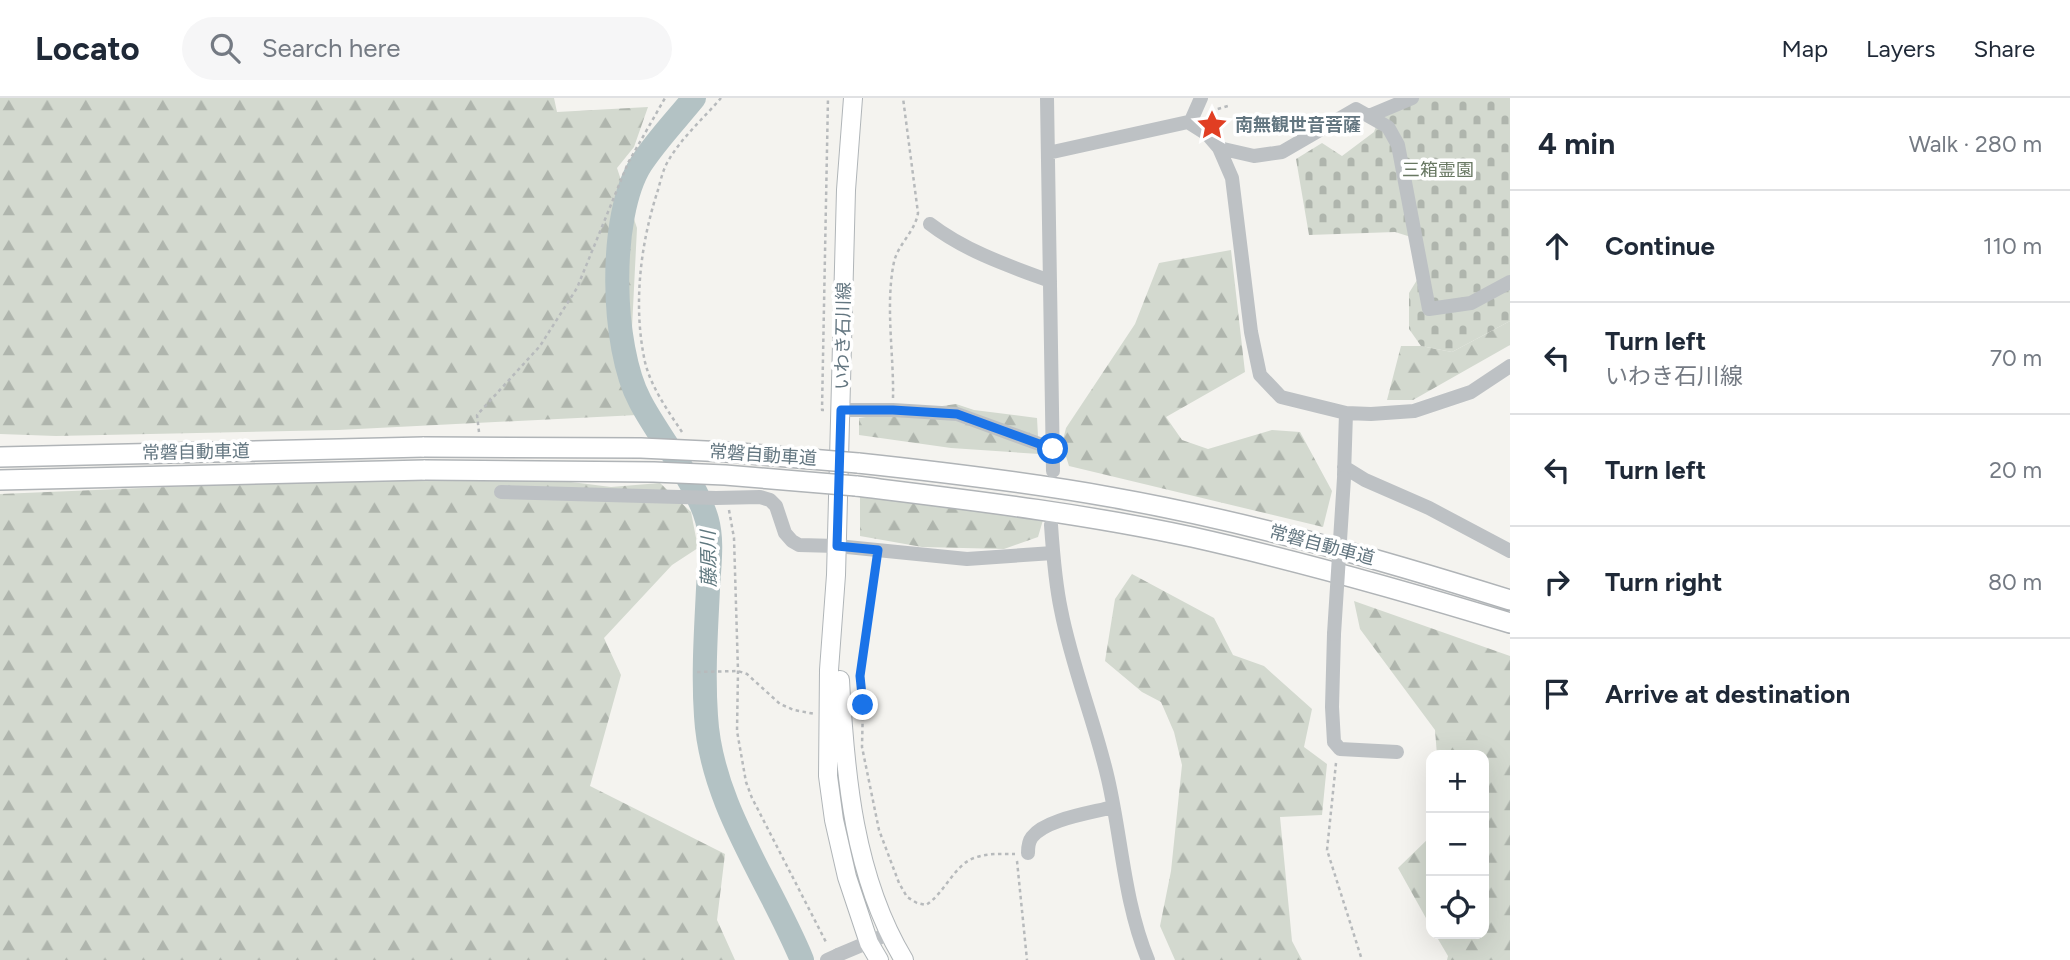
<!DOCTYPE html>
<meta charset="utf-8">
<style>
:root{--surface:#fff;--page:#f6f6f7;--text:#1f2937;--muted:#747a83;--line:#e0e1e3}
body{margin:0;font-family:Figtree,"Noto Sans JP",sans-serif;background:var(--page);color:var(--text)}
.controls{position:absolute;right:21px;bottom:21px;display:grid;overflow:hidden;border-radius:14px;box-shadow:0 7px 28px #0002}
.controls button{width:63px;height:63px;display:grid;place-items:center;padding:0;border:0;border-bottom:2px solid var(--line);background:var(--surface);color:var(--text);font:35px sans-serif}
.stop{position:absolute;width:21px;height:21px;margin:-16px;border:5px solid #1a73e8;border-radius:50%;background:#fff}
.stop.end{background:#1a73e8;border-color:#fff;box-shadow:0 2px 7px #0008}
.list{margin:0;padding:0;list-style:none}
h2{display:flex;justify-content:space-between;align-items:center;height:91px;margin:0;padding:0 28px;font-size:30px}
h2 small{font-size:23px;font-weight:400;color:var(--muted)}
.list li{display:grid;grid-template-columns:46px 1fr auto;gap:21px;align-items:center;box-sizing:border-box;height:112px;padding:0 28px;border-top:2px solid var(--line)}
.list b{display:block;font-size:26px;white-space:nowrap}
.list p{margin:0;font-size:23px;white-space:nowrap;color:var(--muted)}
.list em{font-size:23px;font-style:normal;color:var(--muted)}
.icon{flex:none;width:38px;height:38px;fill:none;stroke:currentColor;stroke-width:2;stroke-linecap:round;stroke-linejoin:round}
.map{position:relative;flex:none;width:1510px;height:862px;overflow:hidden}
header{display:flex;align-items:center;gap:42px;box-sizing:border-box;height:98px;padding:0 35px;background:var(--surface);border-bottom:2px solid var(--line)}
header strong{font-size:33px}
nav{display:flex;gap:38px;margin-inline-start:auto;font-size:24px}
.search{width:490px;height:63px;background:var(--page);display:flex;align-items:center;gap:18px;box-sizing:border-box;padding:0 24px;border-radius:38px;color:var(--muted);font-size:26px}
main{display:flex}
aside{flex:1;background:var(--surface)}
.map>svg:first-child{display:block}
</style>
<header>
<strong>Locato</strong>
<div class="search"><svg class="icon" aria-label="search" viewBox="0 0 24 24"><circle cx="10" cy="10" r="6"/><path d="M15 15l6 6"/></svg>Search here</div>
<nav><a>Map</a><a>Layers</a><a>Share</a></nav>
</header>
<main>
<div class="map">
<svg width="1510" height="862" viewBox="0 0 1510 862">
<defs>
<pattern id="forest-firs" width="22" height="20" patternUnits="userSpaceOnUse" patternTransform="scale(1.75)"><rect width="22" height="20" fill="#d3d9cf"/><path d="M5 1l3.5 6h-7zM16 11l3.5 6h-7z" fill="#afb5ad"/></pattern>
<pattern id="cemetery-stones" width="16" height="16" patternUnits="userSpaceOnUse" patternTransform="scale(1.75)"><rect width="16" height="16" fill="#d3d9cf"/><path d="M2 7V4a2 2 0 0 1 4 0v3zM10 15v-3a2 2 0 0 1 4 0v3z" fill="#afb5ad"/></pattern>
</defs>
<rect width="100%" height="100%" fill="#f4f3ef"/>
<path fill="url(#forest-firs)" d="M0,0H554L557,14L648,9L634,49L617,70L637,130L632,230L637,317L338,332L56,338L0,336Z
M1231,152L1245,274L1166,319L1182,342L1208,351L1272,332L1300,334L1332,393L1323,429L1069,368L1062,346L1066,330L1135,226L1159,165Z
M1510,223V247L1413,302H1387L1401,248H1421L1452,254Z
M956,306L974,312L1037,320L1039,356L951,350L859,337V320Z
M501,375L611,389L660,385L691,414L698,450L672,467L604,540L621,577L590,688L725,756L717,822L735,862H0V396Z
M860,396L1043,422L1038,439L1004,451L922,449L860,438Z
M1132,476L1214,520L1233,557L1264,568L1312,611L1304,649L1327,666L1322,717L1280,719L1292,843L1302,862H1175L1160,828L1171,773L1182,667L1174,634L1161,604L1142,594L1105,563L1115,501Z
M1354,503L1510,558V862H1447L1448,858L1435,836H1484V657H1437L1435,632L1360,531Z
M1431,738V829L1398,770Z"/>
<path fill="url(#cemetery-stones)" d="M1404,0H1510V223L1452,254L1421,248L1409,231V195L1417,182L1411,139L1395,134L1309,137L1296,61L1322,45L1342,58L1374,34L1383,9Z"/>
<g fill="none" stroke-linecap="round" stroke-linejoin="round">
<path stroke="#b3c2c4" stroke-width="24" d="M694,0C677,21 656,43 641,66C608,118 611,249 640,303C658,338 697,385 707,422C713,444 709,468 708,491C706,533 703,575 706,618C711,706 769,782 802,862"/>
<defs>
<path id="major" d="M853,0L846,92L836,477L829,572L828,678L834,722L847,779L869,845L879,862
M840,582C845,677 854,779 904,862"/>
<path id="highway" d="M0,359L424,349
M858,365C942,374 1027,384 1110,399C1246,423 1379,461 1510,502
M0,382L425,372
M856,388C969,402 1081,415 1192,439C1299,463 1405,493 1510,525"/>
</defs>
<use href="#major" stroke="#b0b5b8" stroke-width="20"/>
<use href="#highway" stroke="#b0b4b7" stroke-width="22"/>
<path stroke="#b7babc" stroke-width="2.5" stroke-dasharray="3.5 3.5" stroke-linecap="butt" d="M1211,13L1228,8
M893,300C894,257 885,207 894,164C898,146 915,134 918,115L903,0
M824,312H822L828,0
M479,334L477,317L540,248L577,190L628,65L665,0
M682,334C668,313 651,289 645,264C633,209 640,148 657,95C660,86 662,74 667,65C680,41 703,21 721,0
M729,412L734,440L738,573L737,633L746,684L752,700L827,846
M876,466L860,578L863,606L862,649L879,732L899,785L907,799L917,805L926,807C945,795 954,767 974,760C987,755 1001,756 1015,756
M697,574L738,573L747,576L780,606L794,612L815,616
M1336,665L1327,752L1362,862
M1017,763L1027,862"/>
<path stroke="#bdc1c4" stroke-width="14" d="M1047,0L1053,373
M1369,18L1412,0
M1190,25L1201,0
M1219,50L1254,58L1282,54L1356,11L1388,29L1398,47L1429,211L1471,205L1510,184
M1048,55L1188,24L1207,36L1219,50L1232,80L1251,234L1260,277L1281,299L1346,315L1371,316L1414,313L1471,294L1510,268
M930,126C965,153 1009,168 1050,183
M841,312H893L957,316L1053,351
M1344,369L1365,382L1429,410L1510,453
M1344,377L1346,315
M501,394L716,400L760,399L770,402L776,408L785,435L792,443L799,447L837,448L967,461L1053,455
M1051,427C1053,456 1055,484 1061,512C1072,569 1095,624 1108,681C1122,742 1124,804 1148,862
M1334,536L1332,609L1334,644L1340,651L1397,654
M1028,755C1028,750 1028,744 1032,739C1046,721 1091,715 1113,709
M838,857L888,836"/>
<use href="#major" stroke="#fff" stroke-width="18"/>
<use href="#highway" stroke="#fff" stroke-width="19"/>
<defs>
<path id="highway-bridge" d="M424,349L641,350L727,354L858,365
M425,372L654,374L725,377L856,388"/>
</defs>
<use href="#highway-bridge" stroke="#b0b4b7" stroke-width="22" stroke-linecap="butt"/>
<path stroke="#bdc1c4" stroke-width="14" d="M1334,536L1344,380
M827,862L838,857"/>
<use href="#highway-bridge" stroke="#fff" stroke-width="19"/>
</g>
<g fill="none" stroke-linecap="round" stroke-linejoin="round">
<path stroke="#1a73e8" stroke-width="9" d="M863,607L860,578L878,452L837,448L841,312H893L957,316L1053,351"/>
</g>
<defs>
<symbol id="sight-bare" viewBox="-9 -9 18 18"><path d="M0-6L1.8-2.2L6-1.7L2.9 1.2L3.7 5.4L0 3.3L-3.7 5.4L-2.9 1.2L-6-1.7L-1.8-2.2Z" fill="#e13e22" stroke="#fff" stroke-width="2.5" paint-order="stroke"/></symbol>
</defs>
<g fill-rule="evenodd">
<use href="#sight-bare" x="1190" y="5" width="44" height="44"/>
</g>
<g text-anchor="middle" stroke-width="7" stroke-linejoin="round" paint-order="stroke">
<g font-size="18" font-weight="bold" fill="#637680" stroke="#fff" text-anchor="start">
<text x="1235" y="33">南無観世音菩薩</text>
</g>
<g font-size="18" fill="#687862" stroke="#fff">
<text x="1438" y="78">三箱霊園</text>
</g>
<g font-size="18" fill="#637680" stroke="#fff">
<text transform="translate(843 238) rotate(-89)" y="6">いわき石川線</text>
<text transform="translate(196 354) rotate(-1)" y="6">常磐自動車道</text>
<text transform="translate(763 357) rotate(4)" y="6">常磐自動車道</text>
<text transform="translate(1322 447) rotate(15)" y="6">常磐自動車道</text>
</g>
<g font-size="19" font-style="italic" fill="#5f787f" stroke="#fff">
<text transform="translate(708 461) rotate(-91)" y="7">藤原川</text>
</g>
</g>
</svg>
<div class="controls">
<button>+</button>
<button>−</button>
<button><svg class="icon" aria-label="locate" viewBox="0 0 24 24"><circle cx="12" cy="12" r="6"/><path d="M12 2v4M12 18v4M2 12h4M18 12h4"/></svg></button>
</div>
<div class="stop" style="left:1053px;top:351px"></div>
<div class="stop end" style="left:863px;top:607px"></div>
</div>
<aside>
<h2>4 min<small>Walk · 280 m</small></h2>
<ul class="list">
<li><svg class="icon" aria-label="ahead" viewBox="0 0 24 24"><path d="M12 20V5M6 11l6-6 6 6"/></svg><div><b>Continue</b></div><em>110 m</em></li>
<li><svg class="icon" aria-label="left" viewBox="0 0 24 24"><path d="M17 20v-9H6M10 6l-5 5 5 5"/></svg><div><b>Turn left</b><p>いわき石川線</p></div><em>70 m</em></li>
<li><svg class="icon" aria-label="left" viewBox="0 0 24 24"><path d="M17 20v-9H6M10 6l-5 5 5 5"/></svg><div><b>Turn left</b></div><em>20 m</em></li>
<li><svg class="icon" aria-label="right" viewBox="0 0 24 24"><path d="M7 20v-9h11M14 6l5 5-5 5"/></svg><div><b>Turn right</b></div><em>80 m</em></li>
<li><svg class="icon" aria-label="arrive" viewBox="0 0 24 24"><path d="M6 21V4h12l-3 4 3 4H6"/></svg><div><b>Arrive at destination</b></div></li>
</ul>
</aside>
</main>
